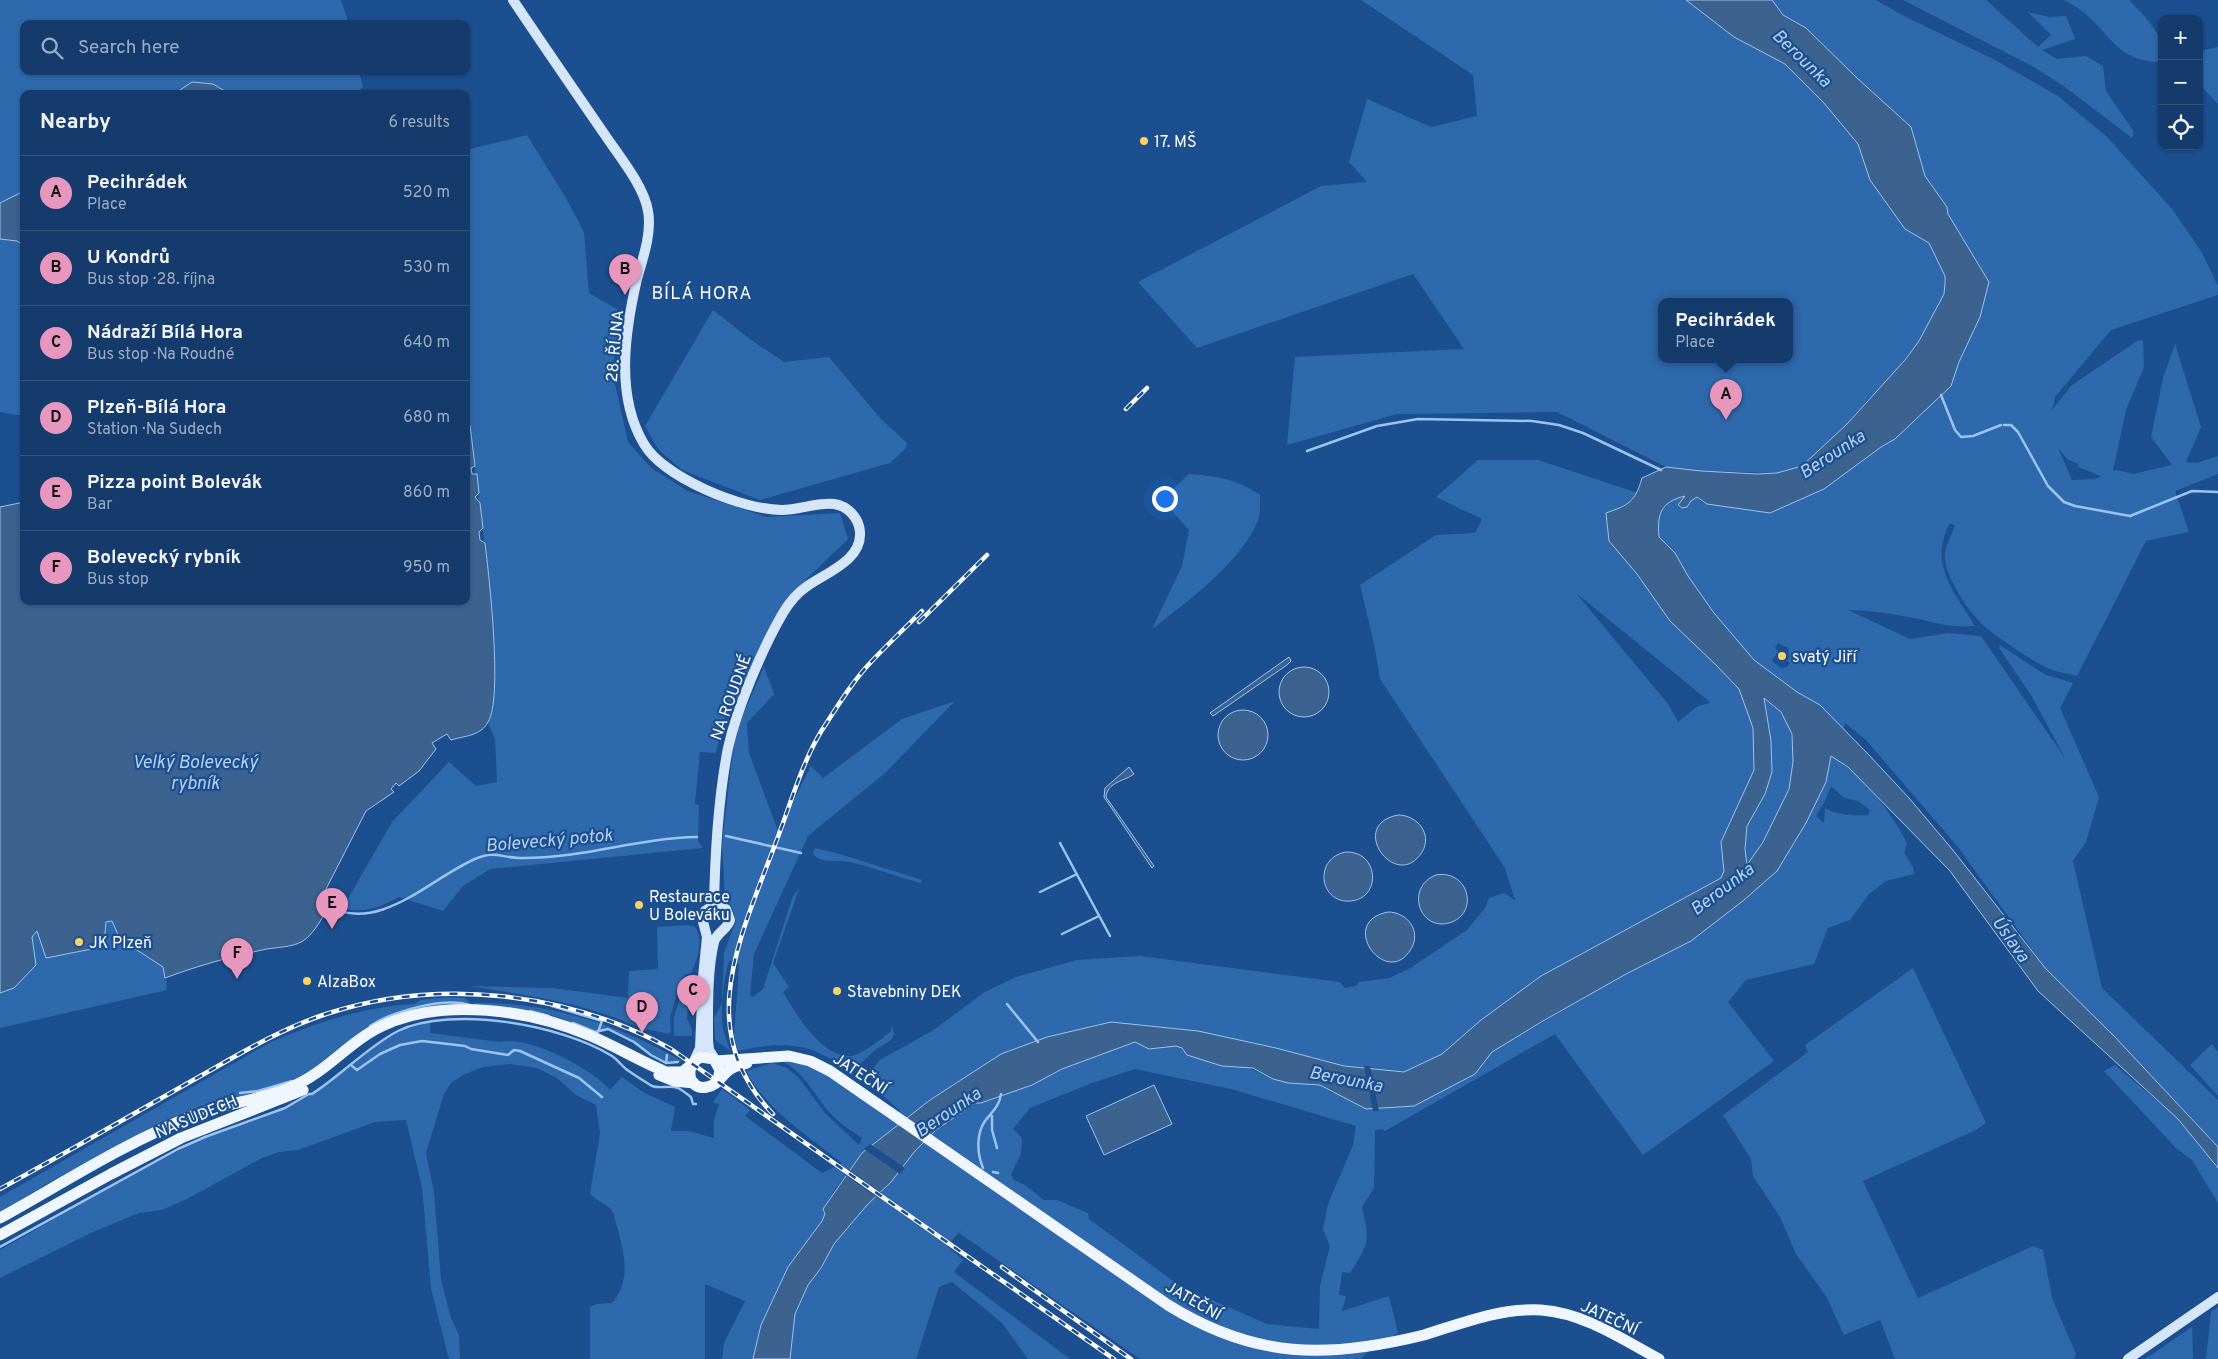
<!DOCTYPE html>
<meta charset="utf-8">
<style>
:root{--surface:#143b6b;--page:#214673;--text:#f1f3f6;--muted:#9dadc1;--line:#33557e;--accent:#e797bd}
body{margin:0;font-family:Overpass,sans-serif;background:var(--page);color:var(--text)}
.controls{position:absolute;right:15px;top:15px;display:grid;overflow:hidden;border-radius:10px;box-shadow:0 1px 4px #0004}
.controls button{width:45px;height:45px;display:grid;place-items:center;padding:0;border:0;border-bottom:1px solid var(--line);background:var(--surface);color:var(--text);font:25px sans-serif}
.you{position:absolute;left:1164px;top:498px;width:18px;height:18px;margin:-12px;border:4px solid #fff;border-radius:50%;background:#1a73e8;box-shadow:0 0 0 8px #1a73e833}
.badge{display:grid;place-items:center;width:32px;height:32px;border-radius:50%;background:var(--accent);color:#111;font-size:16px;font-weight:700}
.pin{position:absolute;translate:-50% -41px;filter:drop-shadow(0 1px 2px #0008)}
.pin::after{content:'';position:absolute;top:26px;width:18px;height:15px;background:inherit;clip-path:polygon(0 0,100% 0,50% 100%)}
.popup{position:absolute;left:1658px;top:298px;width:135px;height:65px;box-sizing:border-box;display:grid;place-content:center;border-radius:10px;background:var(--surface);filter:drop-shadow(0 1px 4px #0005);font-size:16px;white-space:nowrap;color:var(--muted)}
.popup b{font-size:19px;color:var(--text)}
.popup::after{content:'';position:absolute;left:50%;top:100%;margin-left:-10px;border:10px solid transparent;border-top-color:var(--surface)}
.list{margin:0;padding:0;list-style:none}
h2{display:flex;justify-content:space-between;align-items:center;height:65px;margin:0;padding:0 20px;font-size:21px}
h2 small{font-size:16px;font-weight:400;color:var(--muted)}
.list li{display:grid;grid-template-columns:32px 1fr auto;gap:15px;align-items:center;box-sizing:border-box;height:75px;padding:0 20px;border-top:1px solid var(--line)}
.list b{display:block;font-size:19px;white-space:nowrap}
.list p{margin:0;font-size:16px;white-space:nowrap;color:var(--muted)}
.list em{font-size:16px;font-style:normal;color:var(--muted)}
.icon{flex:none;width:28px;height:28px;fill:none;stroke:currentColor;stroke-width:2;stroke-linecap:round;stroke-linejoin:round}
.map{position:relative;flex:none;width:2218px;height:1359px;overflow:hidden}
.search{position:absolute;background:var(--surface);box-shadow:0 1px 4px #0004;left:20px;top:20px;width:450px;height:55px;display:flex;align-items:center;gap:12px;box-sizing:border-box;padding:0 18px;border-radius:10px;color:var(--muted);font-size:19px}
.panel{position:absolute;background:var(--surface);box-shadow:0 1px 4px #0004;left:20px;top:90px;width:450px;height:515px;border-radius:10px}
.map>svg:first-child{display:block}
</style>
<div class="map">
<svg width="2218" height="1359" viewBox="0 0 2218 1359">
<rect width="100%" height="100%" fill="#1b4f8f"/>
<path fill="#2e69ad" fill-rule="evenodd" d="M0,0H341L349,24H24V71H359L363,87L356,94H24V416L0,412Z
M1361,0H1686L1734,37L1785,64L1824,103L1858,144L1870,180L1905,229L1929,243L1945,276L1944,294L1919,341L1887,382L1870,397L1847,424L1802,466L1777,473L1701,471L1666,467L1557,412L1397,414L1287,445L1295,357L1464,349L1413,274L1197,348L1138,282L1321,186L1367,182L1349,162L1367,99L1431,127L1477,116L1473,75ZM1662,301H1790V359H1662Z
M1772,0H1876L1904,16L1993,59L2058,96L2107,137L2172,209L2201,251L2218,286V295L2111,330L2055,397L2052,410L2072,385L2137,341L2143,340L2144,367L2126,410L2113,471L2117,470L2133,474L2172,465L2151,437L2163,378L2175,344L2201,427L2186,462L2197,463L2218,456V474L2175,491L2189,532L2146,541L2077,676C2067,673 2056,672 2047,668C2031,660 1996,637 1983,625C1969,612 1946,578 1945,559C1944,548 1951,536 1955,526L1950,523C1928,564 1954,591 1975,626C1953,628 1935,623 1914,618C1893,614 1868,610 1848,610L1910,639L1948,633L1981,636L2065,758L2031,695L1999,648L2000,645L2044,674L2073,683L2060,708L2099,797L2086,842L2073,861L2102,988L2218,1100V1147L2113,1035L2046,969L1958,847L1866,740L1845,723L1843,730L1820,705L1797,692L1754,660L1714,613L1688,576L1675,553L1659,537C1657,512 1662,502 1686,495L1678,505V507L1684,508L1691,500L1697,497L1702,502L1770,513L1824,489L1881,447L1895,439L1951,386L1959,362L1980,317L1989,282L1948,214L1947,207L1925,176L1911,127L1857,78L1806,28L1783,15ZM2058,448L2067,459L2078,464V467L2101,476L2095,479L2072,480ZM1778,643L1788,648L1789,657L1787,661L1790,663L1787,667L1781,668L1772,661L1778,651L1775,648Z
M1903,0H1986L2038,47L2051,35L2028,12L2049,17L2066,16L2075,39L2042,50L2057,59L2086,56L2103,66L2106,91L2134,132L2132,138L2065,87L2034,67Z
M2064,0H2129C2141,12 2158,29 2162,46C2163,51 2162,57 2162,62C2122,62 2115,42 2089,17C2082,10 2073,5 2064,0Z
M2218,47V104L2199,84V51Z
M527,135L567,200L584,232L589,293L622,312L612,371L628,442L651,468L688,491L766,517L840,513L848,539L788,597L734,709L724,719L716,753L700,752L695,804L699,805L698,841L703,848L490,869L463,886L443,911L399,897C376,909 368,912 342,909L392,822L449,762L476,786L497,782L495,739L488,723L491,716L494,649L486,555L468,414L466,150Z
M713,310L751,340L784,362L829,357L880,418L907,443L906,448L890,463L760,500L682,470L658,449L645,426Z
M1478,460H1538L1638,493L1628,505L1609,541L1739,689L1753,728L1754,770L1721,842L1724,871L1721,878L1541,976L1481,1020L1442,1054L1404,1072L1344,1066L1276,1048L1198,1031L1111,1022L1047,1037L1001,1054L930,1100L862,1153L834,1191L823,1212L825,1214L822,1221L788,1267L761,1325L753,1359H722L724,1343L745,1301L705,1284V1359H590V1307L596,1304L612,1303C635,1277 621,1243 613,1212C607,1203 596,1202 590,1193L600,1133L596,1105L576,1095L557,1078L537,1068L510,1064L483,1067L465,1074L452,1082L444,1094L426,1153L434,1192L441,1280L451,1318L459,1335L460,1359H449L431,1289L422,1187L406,1120L375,1122L298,1150L279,1152L262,1158L187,1199L162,1210L139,1213L93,1232L0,1278V1250C67,1212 133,1171 203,1139C234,1125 268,1118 298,1102C343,1078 377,1030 430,1023V1033L500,1042C527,1035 592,1068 610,1090L622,1077L643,1092L675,1107L671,1131H688L714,1138V1120L719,1104L714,1103V1101L722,1089L750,1110L745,1116L822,1173L842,1163C807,1135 767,1111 746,1071L772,1063L787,1068L799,1078L825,1113L859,1145L862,1138C850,1130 840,1124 831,1114C814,1095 804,1071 780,1060C808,1054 866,1103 889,1119L900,1111L879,1092L869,1073L880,1060L932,1031L985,992L1016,977L1077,960L1140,956L1340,982L1345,988L1356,986L1359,982L1389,978L1409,969L1467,930L1485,908L1489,898L1504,893L1515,900L1505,868L1380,679L1374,644L1360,585L1436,535L1475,533L1482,519L1436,497ZM1576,593L1710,702V703L1698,706L1678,722L1668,704Z
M1189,474C1217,476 1237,479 1260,495C1260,505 1261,516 1256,525C1238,564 1186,603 1152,629L1182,566L1189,530L1162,500Z
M764,667L774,694L747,723L749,753L778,831L811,766L823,778L902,719L955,701L885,773L808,836L754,954L750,995L753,997L763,989L793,896L799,889L773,963L789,987L783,992C796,1014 821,1057 851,1056C861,1055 883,1038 891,1031L892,1025L894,1034L891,1040L875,1050L858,1066C850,1061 842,1061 832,1059C826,1058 821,1053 815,1051C789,1042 764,1045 738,1051L734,1036L739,965L730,960C724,971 720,1016 723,1029C725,1036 728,1043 730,1051L715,1040L714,1018L722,1003L724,952L736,921L732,907L725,899L722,844L733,750L739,724Z
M1764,698C1769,702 1777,707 1781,713C1815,762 1775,824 1747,865L1745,849L1747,826L1765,794L1771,741Z
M1831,755C1864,778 1889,808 1907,843L1904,853L1913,867L1914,874L1886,881L1869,894L1850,920L1828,928L1814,964L1746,980L1728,1002L1774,1061L1643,1155L1555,1034L1385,1131L1383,1129L1375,1130L1374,1188L1362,1207C1370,1242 1369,1243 1350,1273L1342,1272L1339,1295L1346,1296L1342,1311L1389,1296L1398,1333L1370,1350L1360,1359H1140L959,1233L964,1227L947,1246L963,1260L954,1272L1070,1359H1028L1002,1323L952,1282L939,1287L916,1359H790L795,1314L808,1285L821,1268L834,1244L867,1205L891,1182L915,1151L936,1130L975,1103H981L1032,1085L1062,1069L1135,1042L1149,1049L1176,1046L1222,1066L1247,1067L1273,1079L1320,1085L1333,1093L1475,1074L1492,1052L1626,974L1691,941L1744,900L1777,871L1806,823L1826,782ZM1831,786L1844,798L1858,801L1870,810L1868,815C1853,816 1838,815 1825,808L1824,823L1816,816L1824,803ZM1135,1069L1231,1089L1356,1126L1353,1145L1328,1204L1323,1230L1330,1246L1320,1286L1319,1329L1267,1324L1180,1286L1089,1219L1088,1213L1057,1200H1044L1025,1185L1014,1180L1011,1174L1021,1154L1022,1138L1013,1129L1030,1108L1092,1083Z
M815,848L840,854L922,880L921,883C897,877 873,867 849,862C838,860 818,864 813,853Z
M141,881L191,969L166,978L167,990L0,1028V918Z
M687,925L694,926C705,938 697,961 691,973L685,975L681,979L670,1018L671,1032L668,1034L647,1029L646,1031C590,1003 531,996 469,986L552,988L628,998L629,971L658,969L657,927Z
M1913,968L1986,1123L1976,1130L1863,1181L1918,1298L2033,1246L2043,1250L2052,1298L2076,1354L2074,1359H1895L1880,1320L1844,1335L1826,1296L1796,1254L1780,1217L1753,1176L1751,1159L1723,1115L1808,1052L1805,1045Z
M690,977L687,1019L692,1029V1036H674V1017L685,981Z
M449,997L465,998L470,1003C546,1001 616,1023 682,1061L672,1063L662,1060L634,1041L609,1029L596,1031L548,1014L533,1011L469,1003L419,1008L397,1014L378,1023L312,1072L283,1086L207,1104L161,1122L50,1182L0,1212V1197L271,1042C318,1022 363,1007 414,1004L421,1000Z
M2212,1044L2218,1052V1096L2190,1065Z
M2115,1065L2178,1119L2218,1168V1203L2192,1160L2176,1148L2104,1071Z
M2218,1307V1359H2206L2211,1312Z
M2192,1327L2193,1359H2145Z"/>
<path fill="#3c6290" stroke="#9cc4f0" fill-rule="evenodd" d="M1686,0H1772L1783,15L1806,28L1857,78L1911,127L1925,176L1947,207L1948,214L1989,282L1980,317L1959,362L1951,386L1895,439L1881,447L1824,489L1770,513L1707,504L1697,497L1691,501L1687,507L1682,508L1678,505L1685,496C1661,502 1657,513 1659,537L1675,553L1688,576L1714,613L1754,660L1797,692L1820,705L1869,755L1909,798L1952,849L2046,969L2113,1035L2218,1147V1168L2178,1119L2038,991L1950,871L1848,767L1831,756L1826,782L1806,823L1777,871L1744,900L1691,941L1626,974L1543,1021L1492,1052L1475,1074L1414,1106L1366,1109L1320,1085L1288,1083L1273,1079L1253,1068L1222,1066L1187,1055L1182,1048L1176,1046L1149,1049L1135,1042L1062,1069L1032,1085L981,1103H975L936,1130L915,1151L891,1182L867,1205L834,1244L821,1268L808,1285L795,1314L790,1359H753L761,1325L788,1267L822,1221L825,1214L823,1209L862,1153L930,1100L1001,1054L1047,1037L1111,1022L1198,1031L1276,1048L1344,1066L1404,1072L1442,1054L1481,1020L1541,976L1721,878L1724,871L1721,842L1754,770L1753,728L1739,689L1716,665L1670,621L1637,574L1609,541L1606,513C1629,505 1635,502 1642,478L1666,467L1701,471L1757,474L1777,473L1802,466L1847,424L1905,360L1919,341L1944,294L1945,283V276L1929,243L1905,229L1870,180L1858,144L1824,103L1785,64L1734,37ZM1764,698L1781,712L1792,734L1793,762L1789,789L1763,842L1747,865L1745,849L1747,826L1765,794L1772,772L1771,741Z
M192,82L213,84L230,94H174Z
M24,191V246L17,241L0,239V203Z
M466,424L470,425L475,466L471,468L472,474H477L479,493L475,497L480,503L483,528L479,532L480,540L485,543C489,576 503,698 488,722C481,736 464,736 451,740L447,734L432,743L436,749L419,771L399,786L396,783L391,789L394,792L366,811L326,889L330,892L328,899L330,904C323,916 315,933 303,941C292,948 274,947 262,950C229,957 197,966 165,978L163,967L120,939L112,921L106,922L104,945L102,947L46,958L37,931L32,937L36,965L14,988L0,993V507L24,502V601H466Z
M1289,657L1291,661L1287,665L1213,716L1210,713Z
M1279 692a25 25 0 1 1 50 0a25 25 0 1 1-50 0Z
M1218 735a25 25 0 1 1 50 0a25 25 0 1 1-50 0Z
M1129,767L1134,774C1125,781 1107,782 1106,797L1154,866L1152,868L1104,797L1105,788Z
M1398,815C1417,815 1433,834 1422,852C1397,893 1346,825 1398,815Z
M1346,852C1379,851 1382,898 1351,901C1319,904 1313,858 1346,852Z
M1436,875C1469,869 1480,914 1449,923C1419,931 1405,887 1436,875Z
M1388,912C1407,912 1422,931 1411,949C1387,990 1336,922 1388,912Z
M1154,1085L1172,1124L1104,1155L1086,1116Z"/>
<path fill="#1b4f8f" d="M1364,1066H1370L1379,1111H1373Z
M870,1144L905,1168L900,1174L864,1149Z
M848,1169L882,1193L878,1198L844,1174Z"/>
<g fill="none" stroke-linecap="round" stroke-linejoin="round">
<path stroke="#9cc4f0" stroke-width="2.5" d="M1941,395L1955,430L1961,437L1973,436L2001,425
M2004,425H2011L2018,432L2048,486L2064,502L2075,506L2130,516L2192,491L2218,492
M1307,451L1377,426L1418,419L1532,421L1559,425L1583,433L1661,470
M726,836L801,853
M1060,843L1110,936
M1040,892L1077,874
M327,906C380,934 429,879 475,859C496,850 501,858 520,858C580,859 638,838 697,837
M1062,934L1099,916
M1007,1004L1038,1042
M552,1006L602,1021L598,1032
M530,1011L549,1016
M573,1023L595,1032L608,1029L634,1042L651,1055L666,1063L678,1062
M370,1026C393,1011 443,997 470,1005
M666,1063L667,1055
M352,1066L357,1070L380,1054L400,1045L422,1041L465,1046L471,1049L508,1055L514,1050L520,1051L579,1078L602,1097
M240,1093L258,1091L292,1081
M992,1116V1130L997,1148
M983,1168C977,1154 976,1134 985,1121C992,1112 1000,1105 1001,1094
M993,1172L998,1173
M0,1247L178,1149L205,1137L285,1108L309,1094H312C340,1076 370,1045 398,1031C453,1005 562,1025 612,1056C618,1060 621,1065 626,1069C634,1075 644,1081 652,1086C660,1089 670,1085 678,1088C682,1090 687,1094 691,1097L693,1104H696"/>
<path stroke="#d6e6fa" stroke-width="10" d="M513,0C543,45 574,90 605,135C619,156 644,186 648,211C652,233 643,258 637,279C625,331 615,396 644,444C664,478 743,510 782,510C799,510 817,502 834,504C848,506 859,518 860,532C862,561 825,573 806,587C796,594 789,603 783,613C762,649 737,708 728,748C718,799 715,854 714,905
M694,1061L700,1048L703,977L707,937L702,918L705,911L714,905L726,909L730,920C727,930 717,932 714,942C707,971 708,1010 708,1040L709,1050L716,1061
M2128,1359L2218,1297"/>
<path stroke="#f0f6ff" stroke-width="11" d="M716,1061L789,1056L810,1061L830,1071L1168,1305C1255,1359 1327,1359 1424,1335C1463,1323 1499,1308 1541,1310C1584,1313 1622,1339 1659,1359
M659,1075L674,1081L694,1083
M718,1080L720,1070L714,1059L701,1057C684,1064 687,1091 707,1087C717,1086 721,1076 729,1070C734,1066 741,1065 747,1063
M0,1218C63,1183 126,1142 193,1116C225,1103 260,1100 291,1087C326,1073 348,1042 382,1026C443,997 531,1010 591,1036C617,1047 640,1061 666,1072H682L691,1065
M0,1235L111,1174L181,1138L303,1090"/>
<defs>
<path id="rail" d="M1126,409L1147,388
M919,622L987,555
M773,1114C691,1030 742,934 776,842C790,806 802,762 822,730C837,707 852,682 871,662C887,645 905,628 922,611
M0,1189C63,1154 125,1119 188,1083C233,1058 277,1030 326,1014C439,977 568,992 671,1049L1114,1359
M1002,1267L1131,1359"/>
</defs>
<use href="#rail" stroke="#fff" stroke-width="4.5"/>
<use href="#rail" stroke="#1b4f8f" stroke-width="2.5" stroke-dasharray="8" stroke-linecap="butt"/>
</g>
<g fill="#ffd166" stroke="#1b4f8f" stroke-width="2">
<circle cx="1144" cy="141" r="5"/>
<circle cx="1782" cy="656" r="5"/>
<circle cx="639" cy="905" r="5"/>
<circle cx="79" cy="942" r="5"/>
<circle cx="307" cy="981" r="5"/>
<circle cx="837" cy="991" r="5"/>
</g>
<g text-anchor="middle" stroke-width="4.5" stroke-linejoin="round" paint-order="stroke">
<g font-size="16" fill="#fff" stroke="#1b4f8f" text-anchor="start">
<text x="1154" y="147">17. MŠ</text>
<text x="1792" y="662">svatý Jiří</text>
<text x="649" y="902">Restaurace<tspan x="649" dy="18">U Boleváku</tspan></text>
<text x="89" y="948">JK Plzeň</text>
<text x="317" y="987">AlzaBox</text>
<text x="847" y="997">Stavebniny DEK</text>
</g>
<g font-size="16" fill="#fff" stroke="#1b4f8f">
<text transform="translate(614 346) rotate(-85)" y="6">28. ŘÍJNA</text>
<text transform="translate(730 697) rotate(-70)" y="6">NA ROUDNÉ</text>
<text transform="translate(861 1073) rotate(33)" y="6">JATEČNÍ</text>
<text transform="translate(196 1116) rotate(-23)" y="6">NA SUDECH</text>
<text transform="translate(1194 1300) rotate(30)" y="6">JATEČNÍ</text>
<text transform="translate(1610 1317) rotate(25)" y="6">JATEČNÍ</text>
</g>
<g font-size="18" font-style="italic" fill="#b5d3f5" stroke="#1b4f8f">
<text transform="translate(1802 58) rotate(44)" y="6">Berounka</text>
<text transform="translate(1832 454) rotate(-33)" y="6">Berounka</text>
<text x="195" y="768">Velký Bolevecký<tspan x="195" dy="21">rybník</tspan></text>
<text transform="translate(549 840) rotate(-5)" y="6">Bolevecký potok</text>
<text transform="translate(1722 889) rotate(-37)" y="6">Berounka</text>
<text transform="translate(2011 939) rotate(55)" y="6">Úslava</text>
<text transform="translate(1346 1079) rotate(11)" y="6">Berounka</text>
<text transform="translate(948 1112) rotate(-34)" y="6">Berounka</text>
</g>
<g font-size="18" letter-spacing="1" fill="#fff" stroke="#1b4f8f">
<text x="702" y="299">BÍLÁ HORA</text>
</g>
</g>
</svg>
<div class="controls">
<button>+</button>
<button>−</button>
<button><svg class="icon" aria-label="locate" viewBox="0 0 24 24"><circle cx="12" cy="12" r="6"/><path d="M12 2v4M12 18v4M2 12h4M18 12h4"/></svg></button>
</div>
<div class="you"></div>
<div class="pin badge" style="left:1726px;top:420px">A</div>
<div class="popup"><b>Pecihrádek</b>Place</div>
<div class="pin badge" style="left:625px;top:295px">B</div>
<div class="pin badge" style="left:693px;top:1016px">C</div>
<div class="pin badge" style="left:642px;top:1033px">D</div>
<div class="pin badge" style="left:332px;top:929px">E</div>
<div class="pin badge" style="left:237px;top:979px">F</div>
<div class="search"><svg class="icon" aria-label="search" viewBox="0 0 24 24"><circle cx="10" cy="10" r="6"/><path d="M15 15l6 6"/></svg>Search here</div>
<section class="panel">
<h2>Nearby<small>6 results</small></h2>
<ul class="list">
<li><span class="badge">A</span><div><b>Pecihrádek</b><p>Place</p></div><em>520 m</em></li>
<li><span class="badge">B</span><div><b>U Kondrů</b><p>Bus stop · 28. října</p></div><em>530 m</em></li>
<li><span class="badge">C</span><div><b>Nádraží Bílá Hora</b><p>Bus stop · Na Roudné</p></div><em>640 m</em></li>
<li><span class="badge">D</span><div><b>Plzeň-Bílá Hora</b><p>Station · Na Sudech</p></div><em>680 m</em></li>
<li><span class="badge">E</span><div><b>Pizza point Bolevák</b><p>Bar</p></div><em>860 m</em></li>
<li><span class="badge">F</span><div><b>Bolevecký rybník</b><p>Bus stop</p></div><em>950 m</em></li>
</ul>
</section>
</div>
